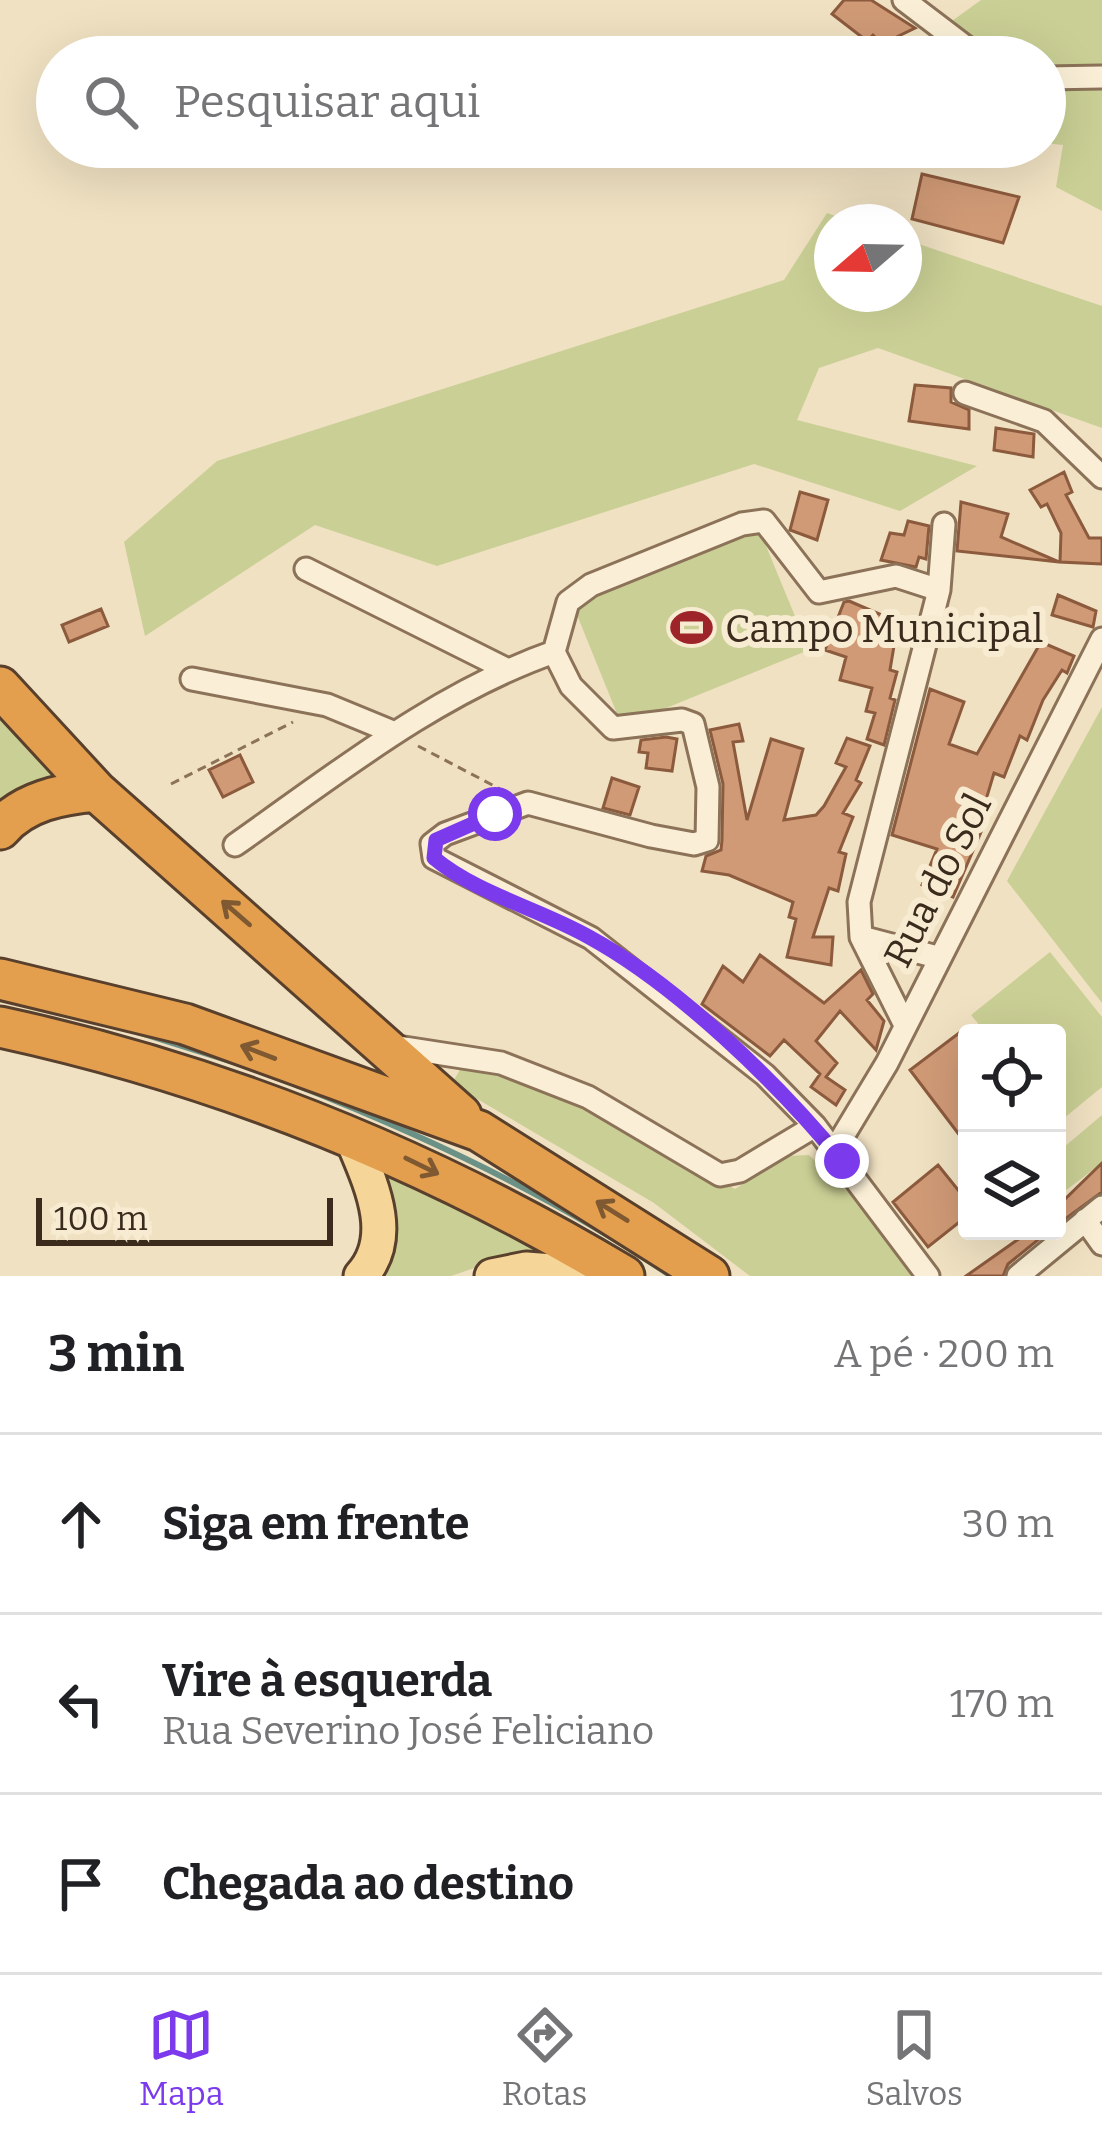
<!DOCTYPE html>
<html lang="pt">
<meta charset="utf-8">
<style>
:root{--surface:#fff;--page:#f6f6f6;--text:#202124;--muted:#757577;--line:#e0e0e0;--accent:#7c3aed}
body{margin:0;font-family:Bitter,serif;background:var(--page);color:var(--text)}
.controls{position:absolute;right:36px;bottom:36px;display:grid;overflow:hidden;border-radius:12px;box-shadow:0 12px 48px #0002}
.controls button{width:108px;height:108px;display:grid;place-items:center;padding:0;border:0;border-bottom:3px solid var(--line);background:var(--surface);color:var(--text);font:60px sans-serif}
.compass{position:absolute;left:814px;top:204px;width:108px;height:108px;border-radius:50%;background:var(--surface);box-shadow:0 12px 48px #0002;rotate:250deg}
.scale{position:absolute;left:36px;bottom:30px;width:297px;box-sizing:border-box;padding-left:12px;border:6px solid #3a2b1d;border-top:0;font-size:33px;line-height:42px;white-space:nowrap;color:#3a2b1d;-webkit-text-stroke:9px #f7ecd2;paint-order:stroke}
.stop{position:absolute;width:36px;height:36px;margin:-27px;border:9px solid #7c3aed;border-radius:50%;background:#fff}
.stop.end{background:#7c3aed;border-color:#fff;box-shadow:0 3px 12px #0008}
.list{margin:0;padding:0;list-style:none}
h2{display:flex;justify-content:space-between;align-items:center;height:156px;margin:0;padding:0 48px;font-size:51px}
h2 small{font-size:39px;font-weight:400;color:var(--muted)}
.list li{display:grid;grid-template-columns:78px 1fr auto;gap:36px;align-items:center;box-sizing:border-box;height:180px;padding:0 48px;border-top:3px solid var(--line)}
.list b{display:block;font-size:45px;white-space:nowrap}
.list p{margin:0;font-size:39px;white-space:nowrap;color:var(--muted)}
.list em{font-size:39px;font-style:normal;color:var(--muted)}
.icon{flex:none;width:66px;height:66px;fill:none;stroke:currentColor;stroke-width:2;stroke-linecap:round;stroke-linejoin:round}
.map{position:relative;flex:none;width:1102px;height:1276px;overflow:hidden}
.search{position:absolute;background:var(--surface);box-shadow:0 12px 48px #0002;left:36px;right:36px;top:36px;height:132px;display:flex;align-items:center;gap:30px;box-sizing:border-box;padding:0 42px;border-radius:66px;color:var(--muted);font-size:45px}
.sheet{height:696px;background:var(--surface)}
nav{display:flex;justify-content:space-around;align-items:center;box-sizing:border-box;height:168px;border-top:3px solid var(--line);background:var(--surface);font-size:33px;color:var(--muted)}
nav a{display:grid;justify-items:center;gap:6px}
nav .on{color:var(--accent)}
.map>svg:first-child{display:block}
</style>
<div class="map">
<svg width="1102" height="1276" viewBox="0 0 1102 1276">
<rect width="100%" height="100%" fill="#f0e1c2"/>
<path fill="#cacf95" d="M981,0H1102V211L1056,187L1063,145L1045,143V57H902Z
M827,213L852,222H832V294H904V239L1102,306V428L878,348L819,368L797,420L977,466L900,511L754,464L437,566L315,525L145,636L124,542L217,461L784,280Z
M759,529L809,650L622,726L573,605Z
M1102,707V1003L1007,881Z
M0,709L66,782L0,813Z
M1050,952L1102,1017V1087L1058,1123L1057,1033H986L971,1015Z
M462,1066L556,1092L735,1189L787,1156L809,1155L859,1203L913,1276H750L654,1203L474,1097L454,1080Z
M1102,1115V1163L1057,1197V1153Z
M366,1152L566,1257L498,1260L451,1276H376Z"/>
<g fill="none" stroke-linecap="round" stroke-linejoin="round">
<path stroke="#6b9187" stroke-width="6" d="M137,1032L239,1064
M296,1085C426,1136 556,1197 671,1276"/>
</g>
<path fill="#d09a76" stroke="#8c5a3d" stroke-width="3" d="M844,0H871L915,28L882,44L873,35L867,41L832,14Z
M922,174L1019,197L1003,243L912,219Z
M915,385L951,388V402L969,410V429L909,421Z
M996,428L1034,434L1033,457L994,450Z
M1064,472L1072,492L1066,495L1089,538H1102V564L1060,562L1061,533L1047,504L1041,507L1030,490Z
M800,492L828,500L817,540L790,530Z
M961,502L1008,514L1001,537L1059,562L957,551Z
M908,521L929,526L926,559L919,557L916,567L881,560L890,533L904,535Z
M1058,595L1096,611L1093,627L1052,615Z
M849,601L898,622L890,670L897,672L890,698L895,700L884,745L867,739L875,713L866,711L872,688L840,680L846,657L825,650L844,602Z
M101,609L108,626L69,642L62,625Z
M1041,642L1074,656L1067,673L1062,670L1043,700L1027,740L1020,736L1004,777L994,773L979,823L984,825L953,897L922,885L937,849L892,835L930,689L964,702L949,744L977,754Z
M739,724L743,741L733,742L747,820L771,739L803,749L784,820L816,815L824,806L846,767L836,763L847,738L870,746L856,780L861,783L843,813L853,817L839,852L846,854L838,891L829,888L813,937H833L831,965L787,957L796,919L789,917L793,902L729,875L702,871L706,856L721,850L722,840L723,784L710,730Z
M666,737L677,739L672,771L646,768L648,753L639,752L641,740Z
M240,755L253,782L223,797L209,770Z
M612,778L639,787L630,815L603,808Z
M760,955L824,1003L861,970L873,994L867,1000L884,1021L876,1050L840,1011L816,1041L837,1063L826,1077L845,1090L836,1105L811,1087L820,1074L784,1040L770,1056L702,1004L723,966L743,982Z
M967,1027V1145L910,1070Z
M1102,1163V1192L1057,1225V1207Z
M938,1165L967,1201V1216L928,1247L893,1202Z
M1030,1231H1049L1008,1264L1003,1276H966Z"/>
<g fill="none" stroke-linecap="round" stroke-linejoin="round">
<defs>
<path id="street" d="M904,0L979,57
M1045,78L1102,77
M965,393L1044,421L1102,477
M306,569L506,669
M939,590L944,524
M554,652L571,686L613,728L682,720L693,724L708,787L707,840L694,844L651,836L528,803L445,834L432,844L434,858L591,938L765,1075L815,1126L928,1276
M192,679L327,705L395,733
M235,845C336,774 437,693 554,652L568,602L591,585L742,524L764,521L819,592L896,576L939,590L859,902L861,937L905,1025
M861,937L937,957
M391,1046L501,1063L588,1097L720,1175L740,1171L815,1126
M834,1151L887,1063L1102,639
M1085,1220L1102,1244
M1018,1276L1102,1207"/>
<path id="primary" d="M351,1136C369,1180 398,1236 361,1276
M492,1276L526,1269L617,1276"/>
<path id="highway" d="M0,687L96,791L461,1115
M0,829C24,801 61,794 96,791
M0,979L185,1024L479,1131L709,1276
M0,1027C222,1075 429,1159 624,1276"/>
</defs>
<use href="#street" stroke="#8b7258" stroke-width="27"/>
<use href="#primary" stroke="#59402d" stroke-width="39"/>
<use href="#highway" stroke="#59402d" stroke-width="45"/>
<path stroke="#8b7258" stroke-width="3" stroke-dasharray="9 6" stroke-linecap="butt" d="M418,746L500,789
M171,784L293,722"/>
<use href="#street" stroke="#faefd6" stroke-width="21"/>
<use href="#primary" stroke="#f5d698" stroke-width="33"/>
<use href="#highway" stroke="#e49f4e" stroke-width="39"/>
</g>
<defs><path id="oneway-shaft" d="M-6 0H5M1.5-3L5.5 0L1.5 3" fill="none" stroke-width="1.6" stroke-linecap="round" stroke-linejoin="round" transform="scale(3)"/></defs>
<g stroke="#7e5931">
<use href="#oneway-shaft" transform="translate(236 913) rotate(-139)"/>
<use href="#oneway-shaft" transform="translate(258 1052) rotate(-159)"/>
<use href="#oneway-shaft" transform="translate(422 1166) rotate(26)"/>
<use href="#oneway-shaft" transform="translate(612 1211) rotate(-148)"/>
</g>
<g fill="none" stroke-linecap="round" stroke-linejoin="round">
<path stroke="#7c3aed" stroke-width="15" d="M495,814L436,840L434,858C477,894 540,909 589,937C677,985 778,1083 842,1161"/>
</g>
<defs>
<symbol id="stadium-bare" viewBox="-9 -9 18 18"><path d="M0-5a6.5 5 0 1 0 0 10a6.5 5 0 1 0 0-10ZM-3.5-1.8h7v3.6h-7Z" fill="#9d2529" stroke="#f7ecd2" stroke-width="2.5" paint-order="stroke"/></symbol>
</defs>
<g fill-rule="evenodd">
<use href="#stadium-bare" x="662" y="598" width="59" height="59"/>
</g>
<g text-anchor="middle" stroke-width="12" stroke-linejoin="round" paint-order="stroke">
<g font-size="39" fill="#3a2b1d" stroke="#f7ecd2" text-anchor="start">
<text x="725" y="642">Campo Municipal</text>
</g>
<g font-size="39" fill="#3a2b1d" stroke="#f7ecd2">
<text transform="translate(937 880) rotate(-63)" y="14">Rua do Sol</text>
</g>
</g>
</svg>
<div class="controls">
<button><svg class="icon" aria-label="locate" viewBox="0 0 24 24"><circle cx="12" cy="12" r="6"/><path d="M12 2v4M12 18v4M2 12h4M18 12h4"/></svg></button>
<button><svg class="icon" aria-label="layers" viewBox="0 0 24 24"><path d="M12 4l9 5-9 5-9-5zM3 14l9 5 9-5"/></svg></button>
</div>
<svg class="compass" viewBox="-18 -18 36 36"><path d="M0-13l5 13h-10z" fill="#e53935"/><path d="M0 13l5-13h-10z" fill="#757577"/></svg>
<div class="scale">100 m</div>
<div class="stop" style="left:495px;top:814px"></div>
<div class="stop end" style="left:842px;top:1161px"></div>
<div class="search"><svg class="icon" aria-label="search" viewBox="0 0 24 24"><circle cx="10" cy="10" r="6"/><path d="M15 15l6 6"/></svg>Pesquisar aqui</div>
</div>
<section class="sheet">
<h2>3 min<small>A pé · 200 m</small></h2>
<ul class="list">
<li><svg class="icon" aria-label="ahead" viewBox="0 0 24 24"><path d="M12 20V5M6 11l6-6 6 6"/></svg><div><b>Siga em frente</b></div><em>30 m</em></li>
<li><svg class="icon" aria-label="left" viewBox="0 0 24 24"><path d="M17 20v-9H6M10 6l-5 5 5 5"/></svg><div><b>Vire à esquerda</b><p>Rua Severino José Feliciano</p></div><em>170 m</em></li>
<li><svg class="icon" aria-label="arrive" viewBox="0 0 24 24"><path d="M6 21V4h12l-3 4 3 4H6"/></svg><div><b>Chegada ao destino</b></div></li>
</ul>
</section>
<nav>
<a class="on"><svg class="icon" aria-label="map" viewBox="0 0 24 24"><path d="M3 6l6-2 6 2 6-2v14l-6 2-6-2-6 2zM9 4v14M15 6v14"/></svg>Mapa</a>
<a><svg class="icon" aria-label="directions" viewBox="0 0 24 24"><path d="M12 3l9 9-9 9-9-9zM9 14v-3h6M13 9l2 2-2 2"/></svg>Rotas</a>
<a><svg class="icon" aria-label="saved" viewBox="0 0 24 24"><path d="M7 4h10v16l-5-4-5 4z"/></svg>Salvos</a>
</nav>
